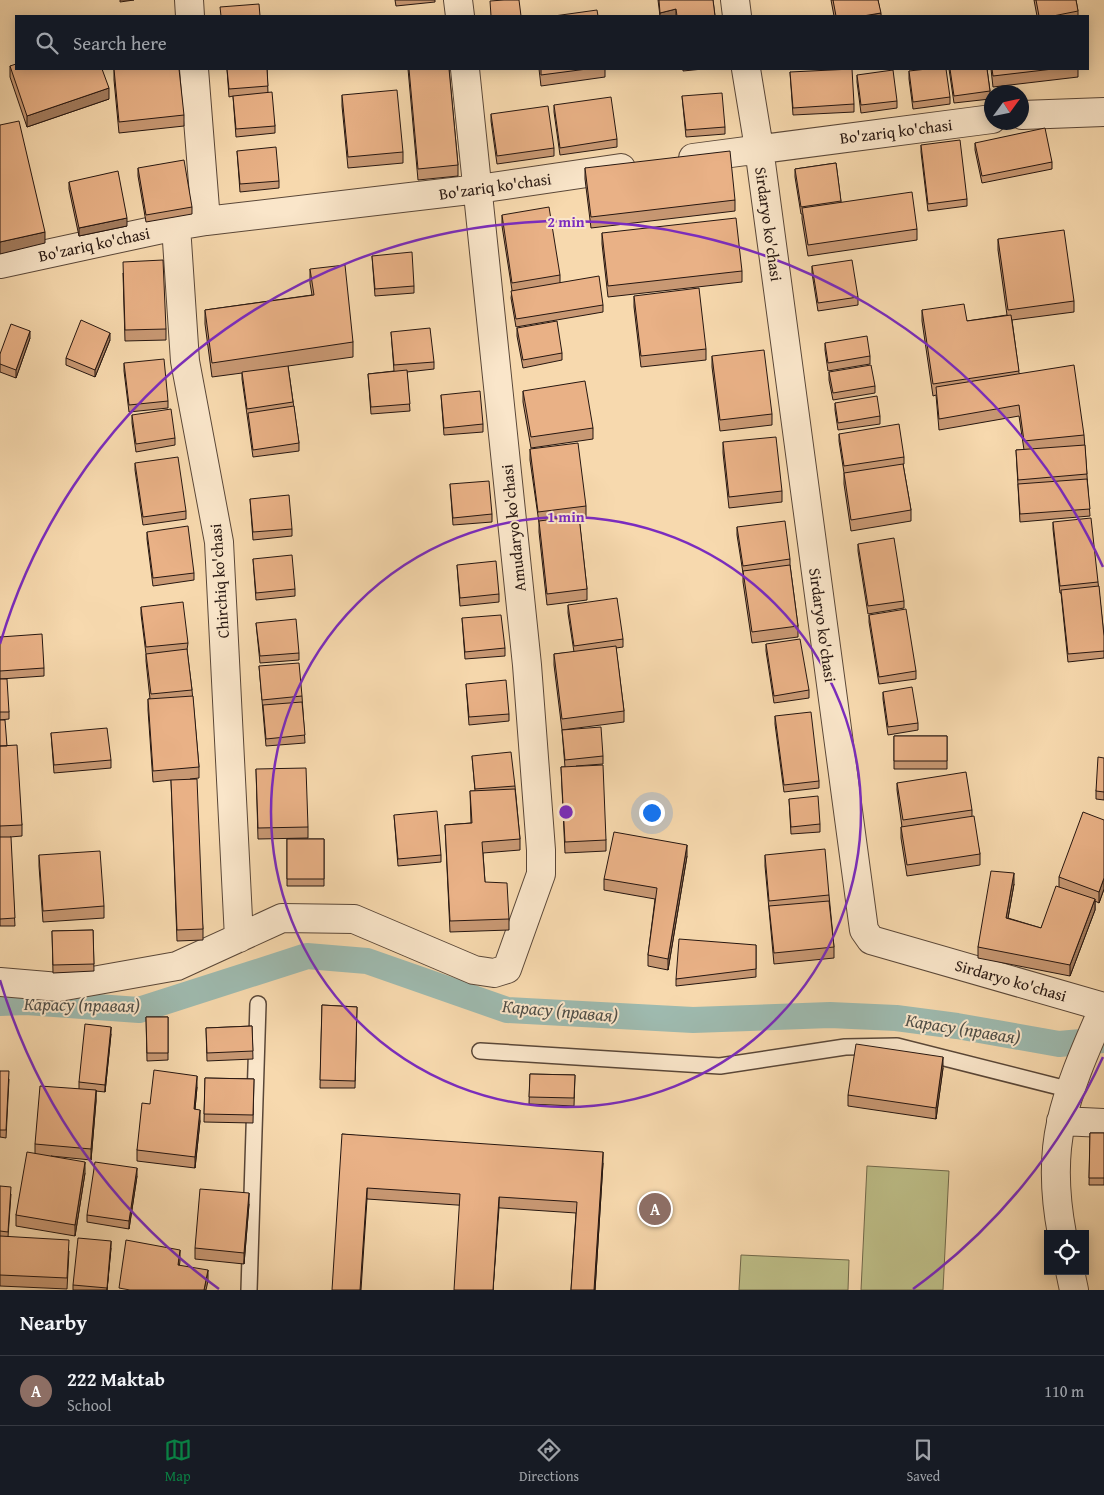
<!DOCTYPE html>
<meta charset="utf-8">
<style>
:root{--surface:#171b24;--page:#20242c;--text:#f1f3f6;--muted:#9ea1a6;--line:#363941;--accent:#0b8043}
body{margin:0;font-family:"Gentium Book Plus",serif;background:var(--page);color:var(--text)}
.controls{position:absolute;right:15px;bottom:15px;display:grid;overflow:hidden;border-radius:0px;box-shadow:0 2px 12px #0003}
.controls button{width:45px;height:45px;display:grid;place-items:center;padding:0;border:0;border-bottom:1px solid var(--line);background:var(--surface);color:var(--text);font:25px sans-serif}
.compass{position:absolute;left:984px;top:85px;width:45px;height:45px;border-radius:50%;background:var(--surface);box-shadow:0 2px 12px #0003;rotate:57deg}
.you{position:absolute;left:651px;top:812px;width:18px;height:18px;margin:-12px;border:4px solid #fff;border-radius:50%;background:#1a73e8;box-shadow:0 0 0 8px #1a73e833}
.badge{display:grid;place-items:center;width:32px;height:32px;border-radius:50%;background:var(--accent);color:#fff;font-size:16px;font-weight:700}
.pin{position:absolute;translate:-50% -50%;border:2px solid #fff;box-shadow:0 1px 5px #0006}
.list{margin:0;padding:0;list-style:none}
h2{display:flex;justify-content:space-between;align-items:center;height:65px;margin:0;padding:0 20px;font-size:21px}
h2 small{font-size:16px;font-weight:400;color:var(--muted)}
.list li{display:grid;grid-template-columns:32px 1fr auto;gap:15px;align-items:center;box-sizing:border-box;height:70px;padding:0 20px;border-top:1px solid var(--line)}
.list b{display:block;font-size:19px;white-space:nowrap}
.list p{margin:0;font-size:16px;white-space:nowrap;color:var(--muted)}
.list em{font-size:16px;font-style:normal;color:var(--muted)}
.icon{flex:none;width:28px;height:28px;fill:none;stroke:currentColor;stroke-width:2;stroke-linecap:round;stroke-linejoin:round}
.map{position:relative;flex:none;width:1104px;height:1290px;overflow:hidden}
.search{position:absolute;background:var(--surface);box-shadow:0 2px 12px #0003;left:15px;right:15px;top:15px;height:55px;display:flex;align-items:center;gap:12px;box-sizing:border-box;padding:0 18px;border-radius:0px;color:var(--muted);font-size:19px}
.sheet{height:135px;background:var(--surface)}
nav{display:flex;justify-content:space-around;align-items:center;box-sizing:border-box;height:70px;border-top:1px solid var(--line);background:var(--surface);font-size:14px;color:var(--muted)}
nav a{display:grid;justify-items:center;gap:2px}
nav .on{color:var(--accent)}
.map>svg:first-child{display:block}
</style>
<div class="map">
<svg width="1104" height="1290" viewBox="0 0 1104 1290">
<rect width="100%" height="100%" fill="#f7d9ae"/>
<filter id="stains"><feTurbulence type="fractalNoise" baseFrequency=".004" numOctaves="4"/><feColorMatrix values="0 0 0 0 .2 0 0 0 0 .09 0 0 0 0 .02 0 0 0 .5 -.17"/></filter>
<radialGradient id="worn" r=".72"><stop offset=".6" stop-color="#630" stop-opacity="0"/><stop offset="1" stop-color="#630" stop-opacity=".3"/></radialGradient>
<path fill="#bebf89" stroke="#726a4c" d="M867,1166L949,1171L943,1290H861Z
M741,1255L849,1260L848,1290H739Z"/>
<g fill="none" stroke-linecap="round" stroke-linejoin="round">
<path stroke="#9ebaaf" stroke-width="26" d="M0,1003L26,1002L139,1010L307,956L367,961L507,1010L693,1020L830,1015L896,1018L957,1026L1059,1044L1104,1040"/>
<defs>
<path id="lane" d="M480,1051L720,1066L845,1047L897,1046L1071,1090
M249,1290L258,1004"/>
<path id="street" d="M189,0L190,16
M458,0L460,16
M735,0L737,16
M194,69L206,221
M746,69L759,148L864,930L871,940L1104,1007
M1022,115L1104,112
M693,158L992,119
M176,226L185,361L219,542L239,938
M0,264L176,226L206,221L478,189L621,168
M0,982L59,987L177,966L282,918L354,919L474,970L494,973L507,969L541,874V850L527,665L465,69
M1061,1121L1104,1123
M1062,1234C1055,1197 1053,1159 1061,1123C1070,1083 1088,1044 1104,1007
M1070,1271L1074,1290"/>
</defs>
<use href="#lane" stroke="#5a4738" stroke-width="18"/>
<use href="#street" stroke="#5a4738" stroke-width="30"/>
<use href="#lane" stroke="#fae6ca" stroke-width="15"/>
<use href="#street" stroke="#fae6ca" stroke-width="28"/>
</g>
<path fill="#c89873" stroke="#261610" d="M120,0H134L120,2Z
M395,0H435V2L396,6Z
M658,0H713L715,16H660Z
M831,0H878L881,16H834Z
M1034,0H1076L1078,11V16H1037Z
M10,66L109,99L27,127L10,77Z
M114,69L184,115V126L119,133L114,80Z
M227,69H267L268,93L275,126V133L236,137L233,96L229,97Z
M408,69H449L458,165V176L418,180Z
M539,69H605V77L541,86Z
M683,69H703L683,71Z
M949,69H987L990,91V99L954,103Z
M991,69H1078V77L993,87Z
M909,71L950,97V104L913,109L909,79Z
M790,72L854,104V112L793,115Z
M857,75L897,101V108L861,113L857,82Z
M342,95L403,152V163L348,168L342,106Z
M682,96L725,127V134L686,137Z
M554,105L617,139V147L560,155L554,112Z
M491,114L554,148V156L497,164L491,121Z
M975,143L1052,162V169L982,183L975,150Z
M921,145L967,199V206L928,211L921,152Z
M237,151L279,181V188L240,192Z
M836,163L841,202L917,229V240L808,256L802,219V214H801L795,177V169Z
M138,168L192,207V214L146,222L138,176Z
M585,168L735,200V211L591,228L585,179Z
M69,182L127,226L79,236L69,189Z
M502,215L560,275V283L603,305V312L516,327L511,298L512,290L502,226Z
M602,233L742,271V282L608,297L602,244Z
M998,239L1074,301V312L1012,320L1019,373L1084,435L1090,516L1020,522L1016,450H1024L1019,416L939,430L936,395L933,396L922,321V310L967,321L1007,315L998,250Z
M372,256L414,286V293L375,296Z
M812,266L858,297V305L818,311L812,273Z
M310,269L353,342V357L288,366L299,443V451L253,457L242,379V373L212,377L205,324V310L312,295L310,283Z
M123,273L166,329V340L125,341Z
M634,296L706,349V360L641,367L634,307Z
M517,328L562,353V360L523,368L517,336Z
M391,332L434,362V369L407,372L410,411L371,414L368,374L394,371Z
M30,338L16,378L0,372V354Z
M110,340L95,377L66,365V358Z
M825,343L870,356V364L828,371L825,350Z
M712,356L772,414V425L720,431L712,367Z
M124,363L168,401V408L129,412L124,371Z
M829,372L875,386V393L833,400L829,380Z
M523,391L593,428V439L531,448L523,402Z
M441,395L483,424V432L444,435Z
M835,403L880,416V424L838,430L835,410Z
M132,415L175,438V445L136,452L132,423Z
M839,434L904,457V464H903L911,510V521L851,531L844,484V473L839,441Z
M723,442L782,491V502L729,508L723,453Z
M530,449L586,506V517L579,518L587,589V600L547,605L539,532V523L530,460Z
M135,463L186,511V519L143,525L135,470Z
M450,484L492,514V522L453,525Z
M250,499L292,529V536L253,540Z
M1053,522L1098,582L1104,636V658L1068,662L1061,593H1060L1053,529Z
M737,527L790,559V565L798,626V637L752,643L743,582V573L737,535Z
M147,532L194,573V580L153,586L147,539Z
M858,544L904,601V608L868,614L858,551Z
M253,559L295,589V596L256,600Z
M457,565L499,594V602L460,606Z
M568,605L623,639V647L616,648L624,711V722L562,730L554,665V654L574,652L568,613Z
M141,607L188,643L187,650L192,690L199,767V778L190,779L203,929V940L177,941L171,780L153,782L148,710V699H150L146,661V654L141,614Z
M869,615L916,671V679L879,684L869,622Z
M462,618L505,648V656L465,659Z
M256,623L299,653V660L260,663Z
M0,637L44,668V676L0,679Z
M766,644L809,690V698L774,703L766,651Z
M259,666L302,696L305,743L266,746Z
M0,679L9,712V719L0,720Z
M466,684L509,714V721L469,725Z
M883,692L918,723V730L888,735L883,699Z
M775,716L819,781V788L784,792L775,724Z
M0,720L7,746L22,825V836L10,837L15,926H0Z
M562,730L603,756V764L576,766L606,840V851L565,853L561,767H565Z
M51,733L111,760V768L54,773Z
M894,736H947V769H894Z
M472,756L515,786L520,839V850L483,853L485,882L509,919V930L450,932L445,825L471,823L470,791H475Z
M1104,758V800L1096,799V791Z
M256,769L308,827V838L258,839Z
M897,783L972,810V817L980,854V865L907,876L901,838V827H902L897,790Z
M789,799L820,824V832L791,834Z
M394,815L441,855V862L398,866Z
M1104,820V889L1099,903L1095,901V910L1070,976L978,958V947L1014,884L1008,918L1041,928L1059,887V877Z
M287,839H324V886H287Z
M39,855L104,906V918L43,922L39,866Z
M765,855L829,895L834,947V958L774,964L765,866Z
M687,856L668,970L648,966V955L655,899L604,890V879Z
M93,930L94,971L53,973L52,931Z
M756,945V977L676,986V979Z
M322,1005L357,1007L355,1088H320Z
M146,1017H168V1060L147,1061Z
M252,1026L253,1059L207,1061L206,1028Z
M111,1034L105,1092L96,1091V1101L91,1160L51,1156L85,1173L75,1236L16,1226V1215L35,1154V1144L79,1089V1082Z
M943,1068L936,1119L848,1106V1095Z
M0,1071L9,1079L6,1138L0,1137Z
M530,1074L575,1075L574,1106L529,1104Z
M205,1078L254,1079L253,1123L204,1122Z
M197,1087L195,1109L200,1121L195,1168L137,1161V1150L150,1104Z
M1090,1133H1104V1185H1089Z
M342,1134L603,1163L595,1290H571L576,1213L367,1199Z
M137,1176L129,1229L87,1222V1215Z
M0,1186L11,1194L8,1237L69,1251L67,1289L0,1286Z
M249,1204L244,1264L195,1259V1248Z
M111,1248L107,1290H73V1285Z"/>
<path fill="#a37c5e" stroke="#261610" d="M676,9V16H660V13Z
M881,13V16H863Z
M109,88V99L27,127V116Z
M127,218V226L79,236V228Z
M45,232V243L0,254V242Z
M30,331V338L16,378V370Z
M110,333V340L95,377V370Z
M687,845V856L668,970V959Z
M1014,873V884L1006,929V918Z
M1104,878V889L1099,903V892Z
M1095,899V910L1070,976V965Z
M111,1027V1034L105,1092V1085Z
M943,1057V1068L936,1119V1108Z
M197,1076V1087L194,1120V1109Z
M96,1090V1101L91,1160V1149Z
M200,1110V1121L195,1168V1157Z
M603,1152V1163L595,1290H594Z
M85,1162V1173L75,1236V1225Z
M137,1168V1176L129,1229V1221Z
M367,1188V1199L361,1290H360Z
M249,1193V1204L244,1264V1253Z
M499,1197V1208L493,1290Z
M111,1241V1248L107,1290Z
M180,1250V1261L178,1276V1265Z
M208,1270V1281L206,1290H204Z"/>
<path fill="#e9b186" stroke="#261610" d="M504,0H519L521,16H491L490,1Z
M659,0H713L715,16H677L676,9L660,13Z
M833,0H878L881,13L863,16H836Z
M1036,0H1076L1078,11L1053,16H1039Z
M259,4L260,16H221L220,7Z
M597,10L598,16H554Z
M16,64V69H102L109,88L27,116L10,66Z
M114,69H179L184,115L119,122Z
M227,69H267L268,86L229,89Z
M409,69H449L458,165L418,169Z
M541,69H587L541,75Z
M852,69L854,104L793,108L790,72Z
M927,69H946L950,97L913,102L909,71Z
M950,69H987L990,91L954,96Z
M992,69H1053L993,76Z
M893,70L897,101L861,105L857,75Z
M397,90L403,152L348,157L342,95Z
M272,92L275,126L236,129L233,96Z
M722,93L725,127L686,130L682,96Z
M611,97L617,139L560,148L554,105Z
M548,106L554,148L497,156L491,114Z
M19,121L45,232L0,242V125Z
M1045,128L1052,162L982,176L975,143Z
M960,140L967,199L928,204L921,145Z
M276,147L279,181L240,184L237,151Z
M730,151L735,200L591,217L585,168Z
M184,160L192,207L146,215L138,168Z
M836,163L841,201L801,207L795,169Z
M118,171L127,218L79,228L69,182Z
M912,192L917,229L808,245L802,208Z
M549,207L560,275L512,283L502,215Z
M736,218L742,271L608,286L602,233Z
M1064,230L1074,301L1008,310L998,239Z
M412,252L414,286L375,289L372,256Z
M163,260L166,329L125,330L123,262Z
M852,260L858,297L818,303L812,266Z
M345,265L353,342L212,363L205,310L314,295L310,269Z
M599,276L603,305L516,319L511,291Z
M699,288L706,349L641,356L634,296Z
M964,304L967,321L1011,315L1019,371L933,384L922,310Z
M81,320L110,333L95,370L66,358Z
M557,321L562,353L523,360L517,328Z
M11,324L30,331L16,370L0,364V354Z
M430,328L434,362L394,365L391,332Z
M867,336L870,356L828,363L825,343Z
M764,350L772,414L720,420L712,356Z
M164,359L168,401L129,405L124,363Z
M871,365L875,386L833,393L829,372Z
M1074,365L1084,435L1024,441L1019,405L939,419L936,387Z
M288,366L293,402L247,409L242,372Z
M407,370L410,404L371,407L368,374Z
M585,381L593,428L531,437L523,391Z
M480,391L483,424L444,428L441,395Z
M877,396L880,416L838,423L835,403Z
M294,406L299,443L253,450L248,413Z
M171,409L175,438L136,444L132,415Z
M899,424L904,457L844,466L839,434Z
M776,437L782,491L729,497L723,442Z
M578,443L586,506L538,512L530,449Z
M1085,445L1087,474L1018,480L1016,450Z
M178,457L186,511L143,517L135,463Z
M903,464L911,510L851,520L844,473Z
M1087,479L1090,509L1020,514L1018,484Z
M489,481L492,514L453,518L450,484Z
M289,495L292,529L253,532L250,499Z
M579,516L587,589L547,594L539,521Z
M1091,518L1098,582L1060,586L1053,522Z
M785,521L790,559L743,566L737,527Z
M188,526L194,573L153,578L147,532Z
M894,538L904,601L868,606L858,544Z
M292,555L295,589L256,593L253,559Z
M496,561L499,594L460,598L457,565Z
M790,565L798,626L752,632L743,571Z
M1099,586L1104,636V651L1068,654L1061,590Z
M617,598L623,639L574,646L568,605Z
M183,602L188,643L146,647L141,607Z
M906,609L916,671L879,677L869,615Z
M501,615L505,648L465,652L462,618Z
M296,619L299,653L260,656L256,623Z
M42,634L44,668L0,671V637Z
M800,639L809,690L774,696L766,644Z
M616,646L624,711L562,719L554,654Z
M187,649L192,690L151,694L146,654Z
M299,663L302,696L262,700L259,666Z
M0,679H7L9,712H0Z
M506,680L509,714L469,717L466,684Z
M912,687L918,723L888,727L883,692Z
M193,696L199,767L153,771L148,699Z
M302,702L305,735L266,739L263,705Z
M811,712L819,781L784,785L775,716Z
M0,720H5L7,746H0Z
M601,727L603,756L565,760L562,730Z
M107,728L111,760L54,765L51,733Z
M894,736H947V761H894Z
M17,745L22,825L0,826V746Z
M511,752L515,786L475,789L472,756Z
M1098,757L1104,758V792L1096,791Z
M603,765L606,840L565,842L561,767Z
M306,768L308,827L258,828L256,769Z
M966,772L972,810L903,820L897,783Z
M197,779L203,929L177,930L171,780Z
M515,789L520,839L482,842L485,882L507,883L509,919L450,921L445,825L472,823L470,791Z
M818,796L820,824L791,827L789,799Z
M437,811L441,855L398,859L394,815Z
M1083,812L1104,820V878L1099,892L1059,877Z
M974,816L980,854L907,865L901,827Z
M614,832L687,845L668,959L648,955L657,888L604,879Z
M0,837H11L15,918L0,919Z
M287,839H324V879H287Z
M825,849L829,895L769,901L765,855Z
M100,851L104,906L43,911L39,855Z
M991,871L1014,873L1006,918L1041,928L1056,886L1095,899L1070,965L978,947Z
M829,901L834,947L774,953L769,906Z
M93,930L94,964L53,965L52,931Z
M679,939L756,945V969L676,979Z
M322,1005L357,1007L355,1081L320,1080Z
M146,1017H168V1053H147Z
M85,1024L111,1027L105,1085L79,1082Z
M252,1026L253,1051L207,1053L206,1028Z
M856,1044L943,1057L936,1108L848,1095Z
M154,1070L197,1076L194,1109L200,1110L195,1157L137,1150L142,1103L150,1104Z
M0,1071H9L6,1130H0Z
M530,1074L575,1075L574,1098L529,1097Z
M205,1078L254,1079L253,1115L204,1114Z
M40,1086L96,1090L91,1149L35,1144Z
M1090,1133H1104V1178H1089Z
M342,1134L603,1152L594,1290H571L577,1202L499,1197L493,1290H454L460,1194L367,1188L360,1290H332Z
M27,1152L85,1162L75,1225L16,1215Z
M95,1162L137,1168L129,1221L87,1215Z
M0,1186L11,1187L8,1232L0,1231Z
M200,1189L249,1193L244,1253L195,1248Z
M0,1236L69,1240L67,1278L0,1275Z
M78,1238L111,1241L107,1288L73,1285Z
M126,1240L180,1250L178,1265L208,1270L204,1290H130L119,1288Z"/>
<g fill="none" stroke="#7b2cbf" stroke-width="2.5">
<circle cx="566" cy="812" r="295"/>
<path d="M1103 1057A590 590 0 0 1 913 1289M219 1289A590 590 0 0 1 0 980M0 644A590 590 0 0 1 1103 567"/>
</g>
<g text-anchor="middle" stroke-width="4" stroke-linejoin="round" paint-order="stroke">
<g font-size="16" fill="#261610" stroke="#fae6ca">
<text transform="translate(896 131) rotate(-7)" y="6">Bo'zariq ko'chasi</text>
<text transform="translate(495 186) rotate(-8)" y="6">Bo'zariq ko'chasi</text>
<text transform="translate(769 224) rotate(82)" y="6">Sirdaryo ko'chasi</text>
<text transform="translate(94 244) rotate(-12)" y="6">Bo'zariq ko'chasi</text>
<text transform="translate(513 528) rotate(-96)" y="6">Amudaryo ko'chasi</text>
<text transform="translate(219 581) rotate(-94)" y="6">Chirchiq ko'chasi</text>
<text transform="translate(823 625) rotate(82)" y="6">Sirdaryo ko'chasi</text>
<text transform="translate(1011 980) rotate(16)" y="6">Sirdaryo ko'chasi</text>
</g>
<g font-size="18" font-style="italic" fill="#504f48" stroke="#fae6ca">
<text transform="translate(82 1005) rotate(1)" y="6">Карасу (правая)</text>
<text transform="translate(560 1011) rotate(5)" y="6">Карасу (правая)</text>
<text transform="translate(963 1029) rotate(9)" y="6">Карасу (правая)</text>
</g>
</g>
<circle cx="566" cy="812" r="8" fill="#7b2cbf" stroke="#fae6ca" stroke-width="2.5"/>
<g font-size="15" text-anchor="middle" font-weight="bold" fill="#7b2cbf" stroke="#fae6ca" stroke-width="4" stroke-linejoin="round" paint-order="stroke">
<text x="566" y="227">2 min</text>
<text x="566" y="522">1 min</text>
</g>
<rect width="100%" height="100%" filter="url(#stains)"/>
<rect width="100%" height="100%" fill="url(#worn)"/>
</svg>
<div class="controls">
<button><svg class="icon" aria-label="locate" viewBox="0 0 24 24"><circle cx="12" cy="12" r="6"/><path d="M12 2v4M12 18v4M2 12h4M18 12h4"/></svg></button>
</div>
<svg class="compass" viewBox="-18 -18 36 36"><path d="M0-13l5 13h-10z" fill="#e53935"/><path d="M0 13l5-13h-10z" fill="#9ea1a6"/></svg>
<div class="you"></div>
<div class="pin badge" style="left:655px;top:1209px;background:#8d6e63">A</div>
<div class="search"><svg class="icon" aria-label="search" viewBox="0 0 24 24"><circle cx="10" cy="10" r="6"/><path d="M15 15l6 6"/></svg>Search here</div>
</div>
<section class="sheet">
<h2>Nearby<small></small></h2>
<ul class="list">
<li><span class="badge" style="background:#8d6e63">A</span><div><b>222 Maktab</b><p>School</p></div><em>110 m</em></li>
</ul>
</section>
<nav>
<a class="on"><svg class="icon" aria-label="map" viewBox="0 0 24 24"><path d="M3 6l6-2 6 2 6-2v14l-6 2-6-2-6 2zM9 4v14M15 6v14"/></svg>Map</a>
<a><svg class="icon" aria-label="directions" viewBox="0 0 24 24"><path d="M12 3l9 9-9 9-9-9zM9 14v-3h6M13 9l2 2-2 2"/></svg>Directions</a>
<a><svg class="icon" aria-label="saved" viewBox="0 0 24 24"><path d="M7 4h10v16l-5-4-5 4z"/></svg>Saved</a>
</nav>
